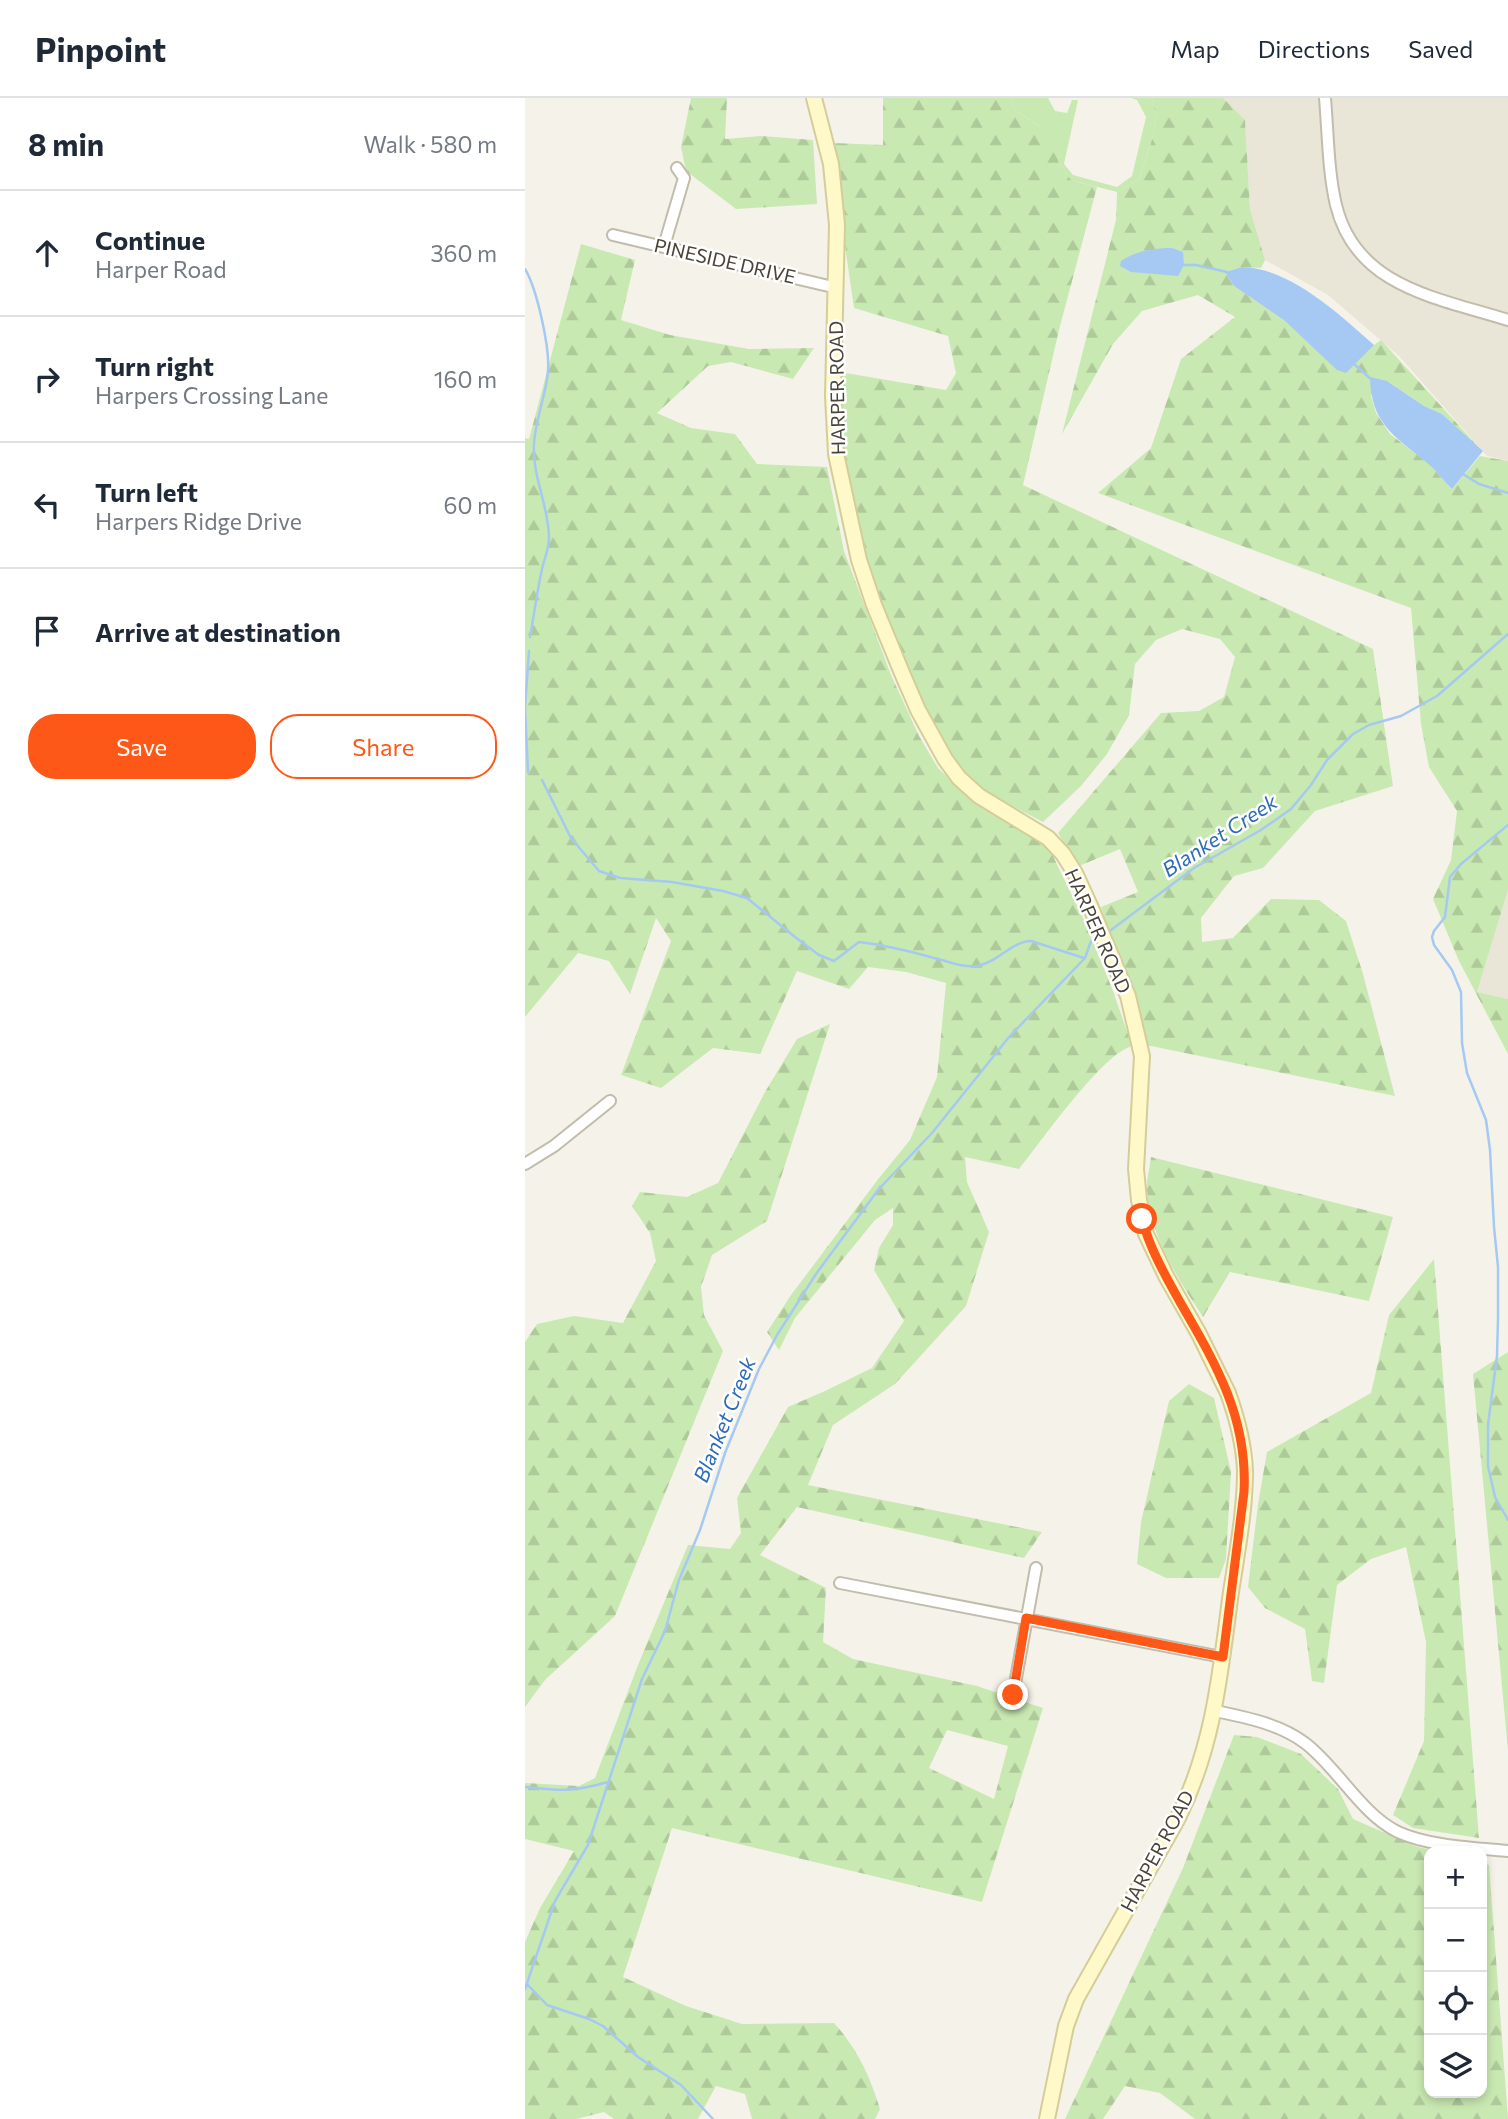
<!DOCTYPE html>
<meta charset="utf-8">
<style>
:root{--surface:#fff;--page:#f6f6f7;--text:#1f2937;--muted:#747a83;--line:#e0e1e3;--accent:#fd5818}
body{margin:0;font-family:Commissioner,sans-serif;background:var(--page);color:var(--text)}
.controls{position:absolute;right:21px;bottom:21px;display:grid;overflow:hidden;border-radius:14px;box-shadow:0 4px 10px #0003}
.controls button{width:63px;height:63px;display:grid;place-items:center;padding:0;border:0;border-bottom:2px solid var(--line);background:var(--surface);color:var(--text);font:35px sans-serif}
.stop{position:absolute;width:21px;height:21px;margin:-16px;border:5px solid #fd5818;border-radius:50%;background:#fff}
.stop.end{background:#fd5818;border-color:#fff;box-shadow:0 2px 7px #0008}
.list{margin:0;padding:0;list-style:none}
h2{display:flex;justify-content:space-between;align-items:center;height:91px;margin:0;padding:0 28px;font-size:30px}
h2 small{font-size:23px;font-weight:400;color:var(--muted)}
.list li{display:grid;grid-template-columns:46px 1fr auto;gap:21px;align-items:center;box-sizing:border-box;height:126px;padding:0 28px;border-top:2px solid var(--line)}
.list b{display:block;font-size:26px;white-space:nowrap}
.list p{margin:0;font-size:23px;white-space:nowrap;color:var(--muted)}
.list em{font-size:23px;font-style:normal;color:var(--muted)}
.actions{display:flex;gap:14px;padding:21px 28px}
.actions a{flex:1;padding:16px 0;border:2px solid var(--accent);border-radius:28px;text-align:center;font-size:24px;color:var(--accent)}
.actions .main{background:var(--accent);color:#fff}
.icon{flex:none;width:38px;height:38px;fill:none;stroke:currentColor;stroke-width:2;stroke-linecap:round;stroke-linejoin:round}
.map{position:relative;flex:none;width:983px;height:2021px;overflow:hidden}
header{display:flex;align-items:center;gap:42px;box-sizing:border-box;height:98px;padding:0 35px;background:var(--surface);border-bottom:2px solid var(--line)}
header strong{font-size:33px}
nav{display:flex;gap:38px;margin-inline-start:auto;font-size:24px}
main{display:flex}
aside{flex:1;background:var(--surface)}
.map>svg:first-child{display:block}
</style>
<header>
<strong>Pinpoint</strong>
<nav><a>Map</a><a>Directions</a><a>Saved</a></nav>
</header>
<main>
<aside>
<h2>8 min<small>Walk · 580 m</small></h2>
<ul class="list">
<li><svg class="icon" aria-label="ahead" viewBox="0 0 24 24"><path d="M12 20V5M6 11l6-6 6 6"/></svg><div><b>Continue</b><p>Harper Road</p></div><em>360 m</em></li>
<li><svg class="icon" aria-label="right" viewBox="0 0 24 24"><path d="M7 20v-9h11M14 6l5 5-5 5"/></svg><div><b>Turn right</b><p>Harpers Crossing Lane</p></div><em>160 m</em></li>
<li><svg class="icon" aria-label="left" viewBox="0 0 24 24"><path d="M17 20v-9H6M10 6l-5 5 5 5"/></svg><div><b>Turn left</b><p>Harpers Ridge Drive</p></div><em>60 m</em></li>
<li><svg class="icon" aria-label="arrive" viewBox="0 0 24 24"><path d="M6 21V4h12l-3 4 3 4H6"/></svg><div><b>Arrive at destination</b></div></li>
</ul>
<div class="actions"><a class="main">Save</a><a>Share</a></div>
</aside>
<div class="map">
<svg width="983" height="2021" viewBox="0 0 983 2021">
<defs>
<pattern id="forest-firs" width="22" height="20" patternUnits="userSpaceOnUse" patternTransform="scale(1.75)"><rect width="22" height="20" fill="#c9e9b2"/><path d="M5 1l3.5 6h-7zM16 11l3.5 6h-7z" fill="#aec99a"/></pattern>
</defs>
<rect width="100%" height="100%" fill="#f5f3e9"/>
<path fill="#e9e5d7" d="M698,0H983V363L962,358L874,258L803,197L740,162L725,111L720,22Z
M983,792V901L952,894Z"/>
<path fill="#c9e9b2" d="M485,0H523L530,13L542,15L547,2H553L539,66L548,77L592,89L607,78L621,19L612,2L606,0H626C638,23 621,58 614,81L592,94L546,82L533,63L517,30L490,12Z"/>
<path fill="url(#forest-firs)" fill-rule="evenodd" d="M166,0H202L200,41L236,38L288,42L292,106L211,111L161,73L156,49Z
M358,0H485L490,12L517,30L533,46V63L546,82L572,89L534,232L498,387L848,551L868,688L790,713L738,770L709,778L676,820L677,844L708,840L746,801L794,802L821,823L838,876L870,998L621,947L615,912L587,847L576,809L613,794L595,751L554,768L533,735L636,615L674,613L699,599L710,559L695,541L657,531L631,542L610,566L604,617L582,656L556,688L518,724L470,699L433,673L389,585L354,502L325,403L318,365L315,274L421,292L431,275L423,238L329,210L320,148L315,79L309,45L358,47Z
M626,0H698L720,22L725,111L740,162L736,170L717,169L700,174L709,188L760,223L781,241L849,247L856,242L958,354L917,316L899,308L862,283L846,298L851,315L865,336L903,365L927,391L955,358L983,363V792L952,894L983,901V956L934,863L908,801L926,762L932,713L904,669L896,626L886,510L573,395L626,350L656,261L710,219L673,197L617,213L588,246L537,336L591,122L592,94L614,81C621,58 638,23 626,0Z
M56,146L110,162L96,222L145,237L224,251L289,250L268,281L206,264L183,268L132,315L166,330L210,336L232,366L302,369L319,453L366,577L394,638L413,670L449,705L494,728L524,750L559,822L588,893L607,948C577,956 516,1044 494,1071L440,1059L442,1084L464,1134L441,1208L370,1286L308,1327L283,1387L517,1434L499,1460L272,1409L235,1457L301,1490L298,1544L328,1561L452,1588L518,1610L457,1804L147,1730L98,1879L161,1908L217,1926L309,1925C332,1950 345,1978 355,2011L350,2021H227L220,1996L191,1988L173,2021H89L79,2014L51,2021H0V1844L15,1810L49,1753L0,1741V1685L54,1688L70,1680L113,1567L163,1447L205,1451L216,1435L212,1400L263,1309L300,1293L347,1270L379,1223L349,1172L354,1150L368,1127V1110L350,1122L270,1220L254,1252L242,1234L266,1197L354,1080L385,1042L412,979L421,885L381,874L343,869L324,891L272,873L235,956L188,950L136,990L96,977L146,843L131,820L105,896L84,863L53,855L0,919V340L4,341ZM422,1632L483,1648L469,1701L404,1670Z
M305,926L242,1123L187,1157L176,1189L179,1217L198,1253L90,1518L20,1582L0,1609V1244L12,1226L49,1218L98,1225L131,1163L125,1135L107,1108L115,1094L162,1099L193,1085L240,994L272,941Z
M626,1059L868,1119L844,1203L705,1174L678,1219C652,1179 626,1141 622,1092C621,1081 625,1070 626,1059Z
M909,1161L954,1740L888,1730L868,1717L899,1643L901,1544L881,1449L846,1461L812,1487L799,1585L787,1583L780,1531L740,1510L723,1489L733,1406L742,1354L846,1295L864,1217Z
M983,1254V1653L948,1276Z
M664,1286L689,1300L706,1374L701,1461L694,1480H641L612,1466L616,1424L644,1303Z
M709,1637L732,1639L776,1656L813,1691L828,1721L890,1748L910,1753H904V1995H957V1765L964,1767L983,2021H670L635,1995L600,1988L578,2021H540L658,1770Z"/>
<path fill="#a5c9f2" d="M647,150L658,154L659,167L653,178L606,174L595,168L596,163C611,153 628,150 647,150Z
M717,169C765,170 815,217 849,247L821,275L812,272L760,223L709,188L700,174Z
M845,279L862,283L899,308L917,316L958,353L927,391C918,382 910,371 900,363C868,337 846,325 845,279Z"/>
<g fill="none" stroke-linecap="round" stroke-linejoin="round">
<path stroke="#a5c9f2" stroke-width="2.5" d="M657,167H671L702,174
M0,171C12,191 25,250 23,273C21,298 10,322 9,346C7,379 24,408 24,440C24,452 19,461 17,471C12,494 9,517 5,539
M829,266L847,282
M938,376L954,386L983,395
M3,674L0,609L4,553
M17,682L46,740L74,773L95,780L147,784L198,793L222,800L270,839L294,857L309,863L334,844C360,847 384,853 409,860C423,863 437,870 452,868C472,865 487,843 506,843L559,860
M983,727L936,766L925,779L920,819L909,833L907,839L909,847L927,872L936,894L937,945L942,975L961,1022L965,1052L969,1129L973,1169V1220L972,1258L963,1327V1368L970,1399L983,1422
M582,835L669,770L736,732L766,711L786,687L802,662L828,636L844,627L876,618L912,598L983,536
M0,1689C35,1693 48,1694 83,1684
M2,1886L22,1907L64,1921L78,1928L113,1959L156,1987L188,2021
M0,1891L30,1803L63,1747L117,1581L140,1533L154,1482L175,1432L200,1355L234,1271L252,1237L291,1176L353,1092L407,1035L484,939L560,860L566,843"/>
<defs>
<path id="street" d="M800,0C803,35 803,73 811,107C831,190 914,200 983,222
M88,137L312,190
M139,148L159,80L152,70
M0,1066L29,1048L85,1003
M315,1485L697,1559
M488,1597L511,1470
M690,1613C720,1619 755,1626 780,1645C812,1669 836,1716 873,1734C903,1748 950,1750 983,1753"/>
<path id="secondary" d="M289,0L306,66L312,127L308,298L311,356L334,462L349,507L377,575L393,612L420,661L434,680L454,698L523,740L538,756L550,775L566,810L603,898L617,958L611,1071L614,1102L621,1136L641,1178L674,1236L703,1295C712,1320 719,1346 720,1373C720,1416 711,1459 705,1501C695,1578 688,1649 653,1720L551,1901L541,1928L522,2021"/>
</defs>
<use href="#street" stroke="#c1bcab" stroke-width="14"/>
<use href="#secondary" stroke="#d5cd99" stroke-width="18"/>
<use href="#street" stroke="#fff" stroke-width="10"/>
<use href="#secondary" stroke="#fff9c9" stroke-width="14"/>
</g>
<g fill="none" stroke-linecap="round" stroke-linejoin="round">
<path stroke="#fd5818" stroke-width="9" d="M488,1597L501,1520L698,1559L719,1394C723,1320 691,1266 655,1204C640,1177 625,1151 617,1121"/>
</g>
<g text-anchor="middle" stroke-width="5" stroke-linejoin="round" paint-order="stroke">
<g font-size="19" fill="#494437" stroke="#fff">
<text transform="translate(200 163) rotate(13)" y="7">PINESIDE DRIVE</text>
<text transform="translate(312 290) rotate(-91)" y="7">HARPER ROAD</text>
<text transform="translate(573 833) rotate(66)" y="7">HARPER ROAD</text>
<text transform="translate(632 1753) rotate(-62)" y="7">HARPER ROAD</text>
</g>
<g font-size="21" font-style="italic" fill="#2e6cb7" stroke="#fff">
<text transform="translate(695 738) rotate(-33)" y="7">Blanket Creek</text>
<text transform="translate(200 1322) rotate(-68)" y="7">Blanket Creek</text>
</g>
</g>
</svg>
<div class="controls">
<button>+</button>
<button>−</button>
<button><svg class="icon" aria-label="locate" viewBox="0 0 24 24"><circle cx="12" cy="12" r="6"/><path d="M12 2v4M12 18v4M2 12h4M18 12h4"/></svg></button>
<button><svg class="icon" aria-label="layers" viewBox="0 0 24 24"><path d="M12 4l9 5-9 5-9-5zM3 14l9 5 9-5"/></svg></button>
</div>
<div class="stop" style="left:617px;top:1121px"></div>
<div class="stop end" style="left:488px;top:1597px"></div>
</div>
</main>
